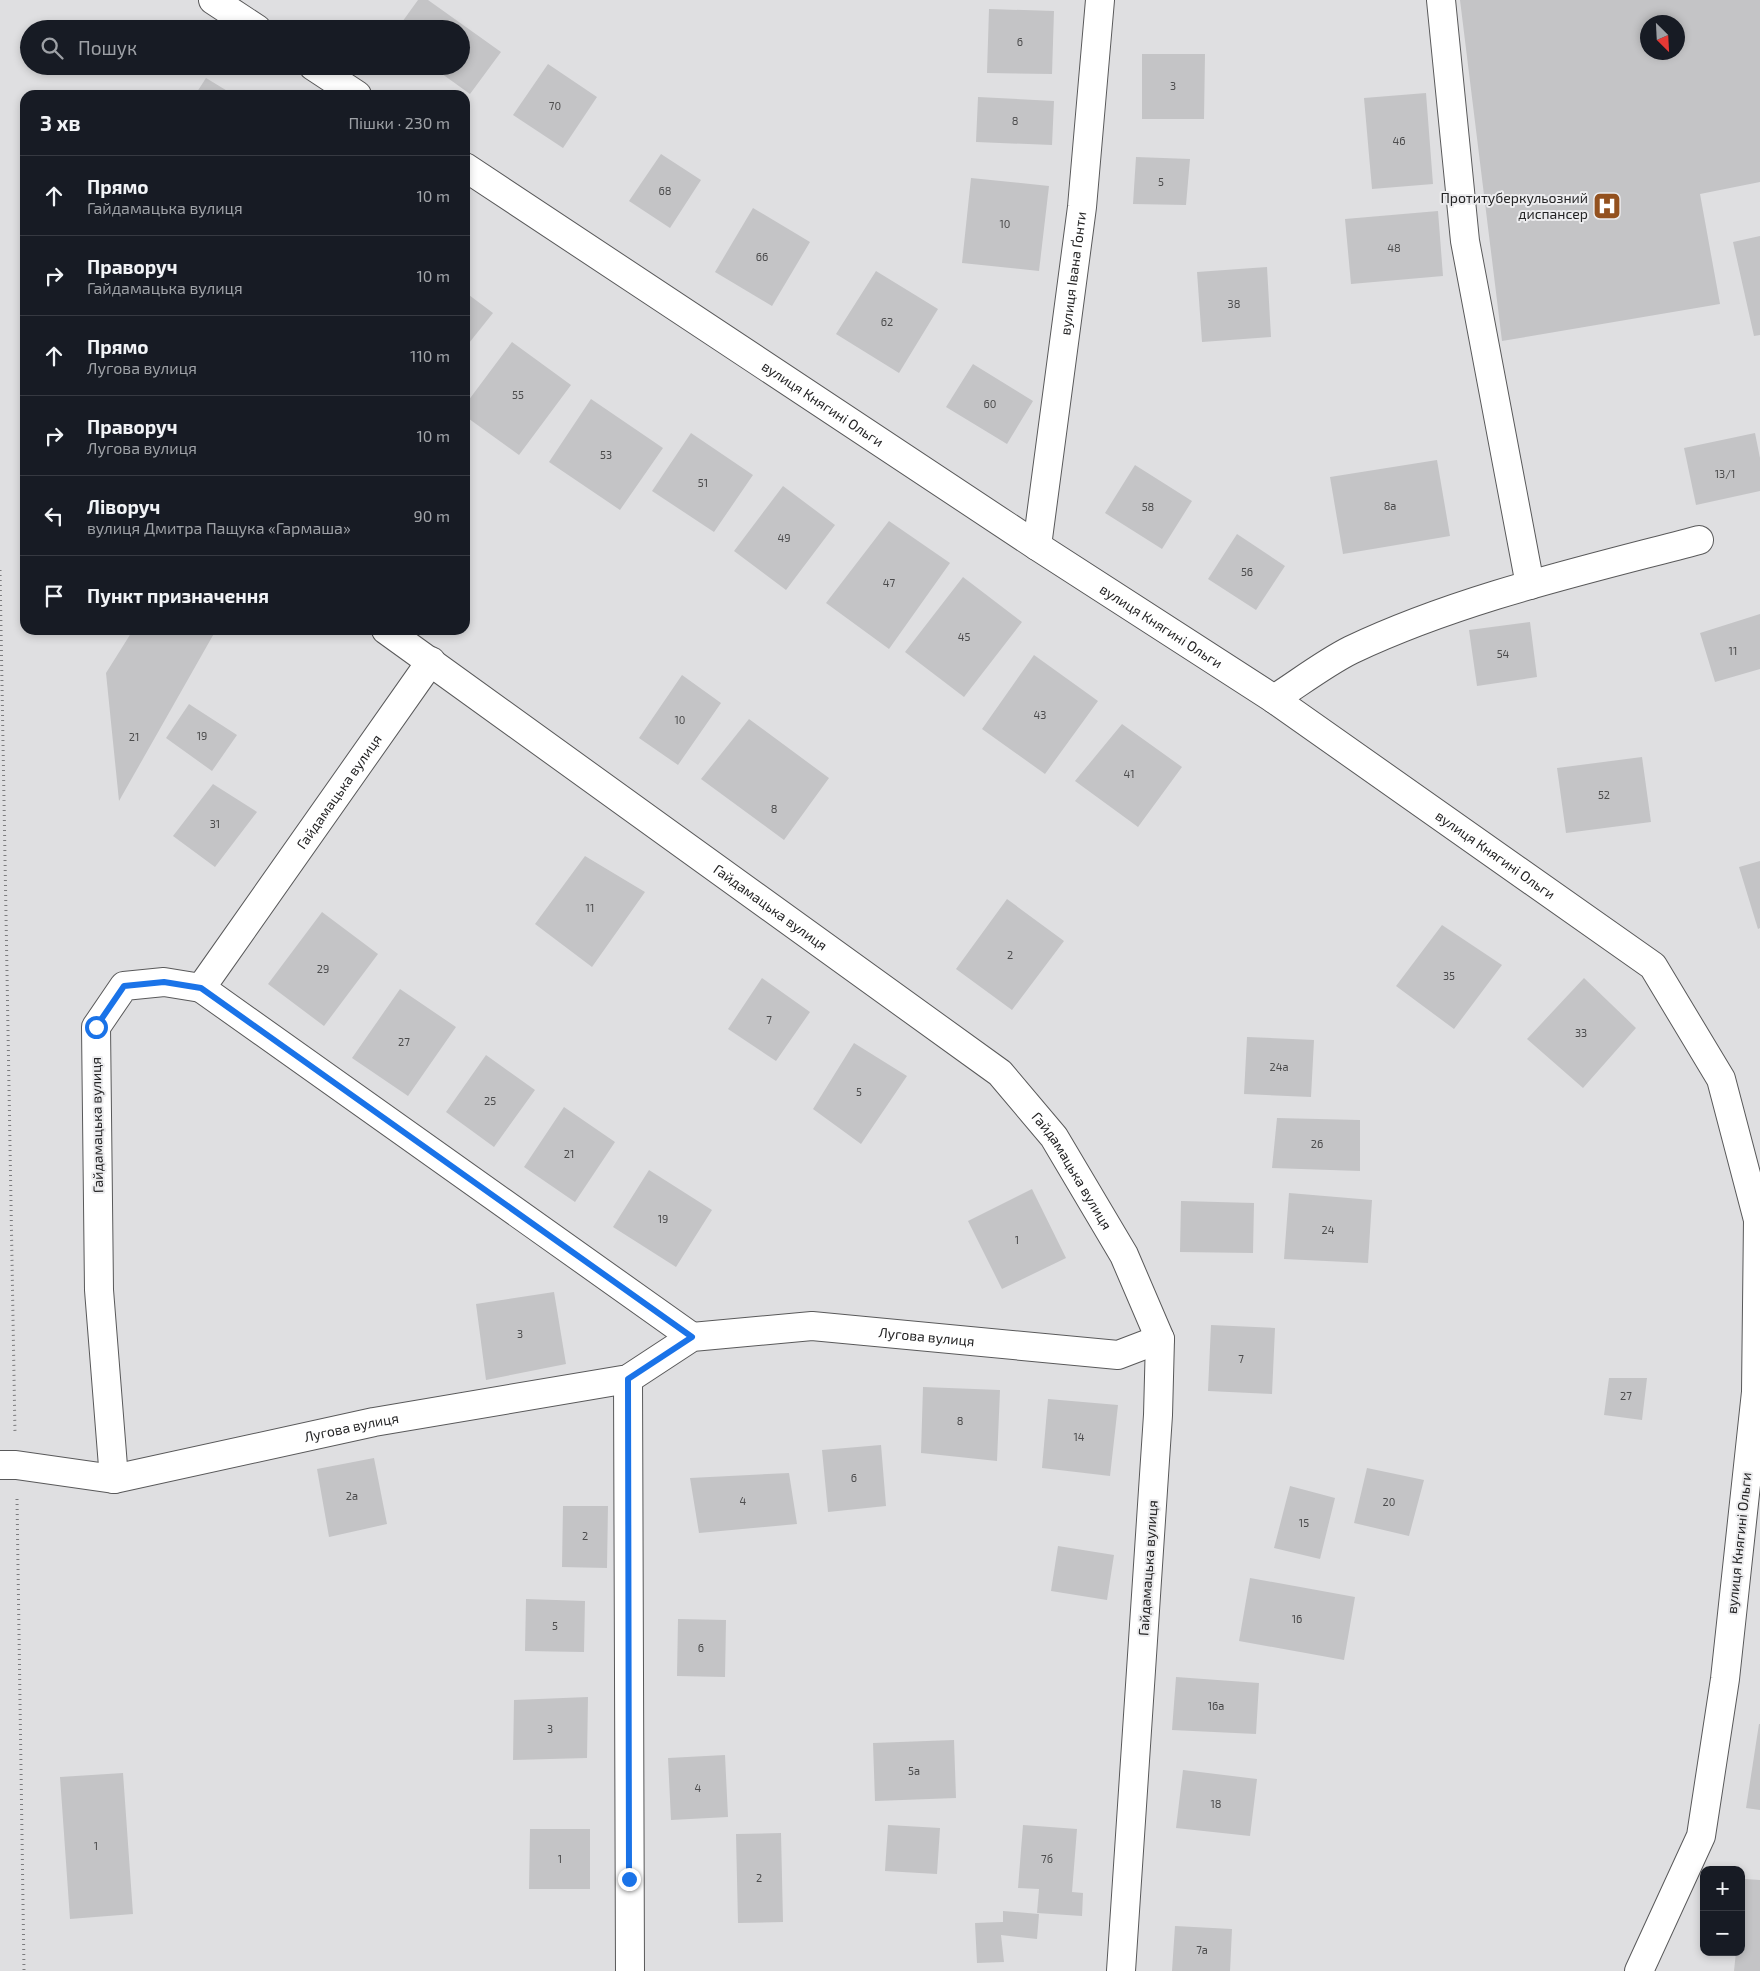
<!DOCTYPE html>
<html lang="uk">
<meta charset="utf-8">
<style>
:root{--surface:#171b24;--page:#242831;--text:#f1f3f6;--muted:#9ea1a6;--line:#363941}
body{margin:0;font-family:"Exo 2",sans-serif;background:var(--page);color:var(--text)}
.controls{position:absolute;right:15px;bottom:15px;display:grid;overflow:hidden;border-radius:10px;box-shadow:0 2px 8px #0003}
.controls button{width:45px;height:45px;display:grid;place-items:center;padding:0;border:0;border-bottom:1px solid var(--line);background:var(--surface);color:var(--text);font:25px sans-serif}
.compass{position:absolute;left:1640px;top:15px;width:45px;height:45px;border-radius:50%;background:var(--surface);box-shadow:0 2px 8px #0003;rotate:156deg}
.stop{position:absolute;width:15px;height:15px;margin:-11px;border:4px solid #1a73e8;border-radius:50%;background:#fff}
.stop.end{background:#1a73e8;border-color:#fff;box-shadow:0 1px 5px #0008}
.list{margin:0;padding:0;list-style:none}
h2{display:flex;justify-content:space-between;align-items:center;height:65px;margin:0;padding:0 20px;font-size:21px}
h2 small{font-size:16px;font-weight:400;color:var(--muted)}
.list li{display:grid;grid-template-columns:32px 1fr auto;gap:15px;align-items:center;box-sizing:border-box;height:80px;padding:0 20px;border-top:1px solid var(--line)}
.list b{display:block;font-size:19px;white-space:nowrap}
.list p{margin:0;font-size:16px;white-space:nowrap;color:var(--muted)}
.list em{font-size:16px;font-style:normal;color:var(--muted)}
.icon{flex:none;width:28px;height:28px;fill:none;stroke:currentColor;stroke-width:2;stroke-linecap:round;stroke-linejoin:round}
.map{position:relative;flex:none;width:1760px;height:1971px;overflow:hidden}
.search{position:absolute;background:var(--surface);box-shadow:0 2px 8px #0003;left:20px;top:20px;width:450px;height:55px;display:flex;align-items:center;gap:12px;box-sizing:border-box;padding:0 18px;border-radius:28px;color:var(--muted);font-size:19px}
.panel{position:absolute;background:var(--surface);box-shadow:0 2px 8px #0003;left:20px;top:90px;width:450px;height:545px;border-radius:15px}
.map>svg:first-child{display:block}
</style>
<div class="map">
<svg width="1760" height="1971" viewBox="0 0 1760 1971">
<rect width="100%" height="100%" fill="#dfdfe1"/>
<path fill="#c4c4c6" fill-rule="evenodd" d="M418,0H428L501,52L470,94L431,66H461V29H397Z
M1460,0H1760V182L1700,194L1720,304L1502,341ZM1648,22H1678V52H1648Z
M989,9L1054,11L1052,74L987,73Z
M1142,54H1205L1204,119H1142Z
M548,64L597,97L563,148L513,115Z
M206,78L234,95H195Z
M1426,93L1433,184L1372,189L1364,98Z
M978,97L1054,101L1052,145L976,142Z
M661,154L701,180L670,228L629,201Z
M1136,157L1190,159L1186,205L1133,204Z
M971,178L1049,186L1039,271L962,263Z
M753,208L810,242L772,306L715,272Z
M1438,211L1443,276L1351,284L1345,219Z
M1760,236V335L1754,336L1733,242Z
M1267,267L1271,337L1202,342L1197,272Z
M876,271L938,309L899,373L836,334Z
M465,292L493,313L465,348Z
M512,342L571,385L519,455L465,416V405Z
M973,364L1033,401L1007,444L946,407Z
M591,399L663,448L620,510L549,462Z
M691,433L753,475L714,532L652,491Z
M1755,433L1760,458V491L1696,505L1684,448Z
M1437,460L1450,536L1343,554L1330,477Z
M1135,465L1192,501L1162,549L1105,513Z
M783,486L835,525L786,590L734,551Z
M889,521L950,563L889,649L826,603Z
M1237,534L1285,566L1256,610L1208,579Z
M963,577L1022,622L964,697L905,652Z
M1760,614V669L1715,682L1700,633Z
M1530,622L1537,677L1477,686L1469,630Z
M133,630H216L119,801L106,673Z
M1034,655L1098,701L1045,774L982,729Z
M682,675L721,703L678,765L639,738Z
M189,704L237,735L212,771L166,738Z
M749,719L829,778L784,840L701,779Z
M1122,724L1182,767L1138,827L1075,781Z
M1642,757L1651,822L1566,833L1557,768Z
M213,784L257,812L215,867L173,836Z
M585,856L645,892L592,967L535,924Z
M1760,861V928L1758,929L1739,867Z
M1007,899L1064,941L1012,1010L956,969Z
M322,912L378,954L324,1026L268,984Z
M1442,925L1502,965L1454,1029L1396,986Z
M762,978L810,1012L776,1061L728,1029Z
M1584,978L1636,1028L1583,1088L1527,1039Z
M400,989L456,1027L408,1096L352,1058Z
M1247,1037L1314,1040L1311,1097L1244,1094Z
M854,1043L907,1076L861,1144L813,1109Z
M486,1055L535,1090L494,1147L446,1112Z
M564,1107L615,1142L575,1202L524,1167Z
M1277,1118L1360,1120V1171L1272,1168Z
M649,1170L712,1210L676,1267L613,1227Z
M1032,1189L1066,1258L1002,1289L968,1221Z
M1289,1193L1372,1200L1368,1263L1284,1259Z
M1181,1201L1254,1203L1253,1253L1180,1252Z
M554,1292L566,1364L486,1380L476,1304Z
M1211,1325L1275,1328L1272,1394L1208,1391Z
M1609,1378H1647L1642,1420L1604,1415Z
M923,1387L1000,1390L997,1461L921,1453Z
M1048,1399L1118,1405L1110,1476L1042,1468Z
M881,1445L886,1506L828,1512L822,1450Z
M374,1458L387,1524L329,1537L317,1469Z
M1367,1468L1424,1480L1409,1536L1354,1523Z
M789,1473L797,1524L699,1533L690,1478Z
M1290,1486L1335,1498L1320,1559L1274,1548Z
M563,1506H608L607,1568L562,1567Z
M1058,1546L1114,1555L1107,1600L1051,1591Z
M1250,1578L1355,1597L1344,1660L1239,1641Z
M526,1599L585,1601L584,1652L525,1651Z
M678,1619L726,1620L725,1677L677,1676Z
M1176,1677L1259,1683L1256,1734L1172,1730Z
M588,1697L587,1758L513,1760L514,1700Z
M1759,1724H1760V1810L1746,1808Z
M954,1740L956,1798L875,1801L873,1743Z
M725,1755L728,1817L671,1820L668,1758Z
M1183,1770L1257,1779L1250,1836L1176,1828Z
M123,1773L133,1914L70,1919L60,1777Z
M888,1825L940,1828L937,1874L885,1871Z
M1023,1825L1077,1829L1072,1892L1083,1893L1082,1916L1037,1913L1039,1889L1018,1888Z
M530,1829H590V1889H529Z
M781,1833L783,1922L738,1923L736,1834Z
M1745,1879L1760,1880V1971H1734L1736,1952H1741V1904Z
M1003,1911L1039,1914L1037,1939L1001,1935L1004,1962L977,1963L975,1923L1003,1922Z
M1175,1926L1232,1929L1230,1971H1172Z"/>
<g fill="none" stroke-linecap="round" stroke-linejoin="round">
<defs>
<g id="minor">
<path d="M213,0L257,29"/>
<path d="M1441,0L1465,241L1530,585"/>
<path d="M313,66L357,95"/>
<path id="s1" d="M465,167L1037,546L1274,699L1653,966L1721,1079L1758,1220L1756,1392L1725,1679L1701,1836L1639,1971"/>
<path id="s2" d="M1037,546L1082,207L1100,0"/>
<path id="s3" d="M386,630L1000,1073L1054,1137L1124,1255L1160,1339L1158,1415L1121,1971"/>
<path d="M1274,699C1299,683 1325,663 1351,650C1461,598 1582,571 1699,540"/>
<path d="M201,988L692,1337"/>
<path d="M628,1379L630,1971"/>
<path id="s4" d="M0,1465H16L114,1479L374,1422L628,1379L692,1337L812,1326L1118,1355L1160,1339"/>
<path id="s5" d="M114,1479L99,1290L96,1027L124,986L164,982L201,988L431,661"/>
</g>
</defs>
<use href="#minor" stroke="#59595a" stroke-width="30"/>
<path stroke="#7c7c7e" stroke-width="3" stroke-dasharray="1 4" stroke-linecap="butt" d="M0,570L15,1433
M17,1499L24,1971"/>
<use href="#minor" stroke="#fff" stroke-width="28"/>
</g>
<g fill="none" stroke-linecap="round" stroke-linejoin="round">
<path stroke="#1a73e8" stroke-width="6" d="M96,1027L124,986L164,982L201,988L692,1337L628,1379L629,1879"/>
</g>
<defs>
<symbol id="hospital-square" viewBox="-11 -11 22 22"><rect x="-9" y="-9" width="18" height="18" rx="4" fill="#93511f" stroke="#ececee"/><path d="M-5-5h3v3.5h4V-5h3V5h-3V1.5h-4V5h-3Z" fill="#fff"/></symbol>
</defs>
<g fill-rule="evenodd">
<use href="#hospital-square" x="1591" y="190" width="32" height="32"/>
</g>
<g text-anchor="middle" stroke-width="4" stroke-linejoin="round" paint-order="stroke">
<g font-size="11" fill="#4c4c4d">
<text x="1020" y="46">6</text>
<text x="1173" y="90">3</text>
<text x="555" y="110">70</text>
<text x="1015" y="125">8</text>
<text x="1399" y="145">46</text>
<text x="1161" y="186">5</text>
<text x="665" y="195">68</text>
<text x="1005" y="228">10</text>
<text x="1394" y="252">48</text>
<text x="762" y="261">66</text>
<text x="1234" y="308">38</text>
<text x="887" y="326">62</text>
<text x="518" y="399">55</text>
<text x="990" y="408">60</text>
<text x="606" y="459">53</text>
<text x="1725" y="478">13/1</text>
<text x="703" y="487">51</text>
<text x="1390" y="510">8а</text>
<text x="1148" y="511">58</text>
<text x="784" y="542">49</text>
<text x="1247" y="576">56</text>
<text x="889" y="587">47</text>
<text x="964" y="641">45</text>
<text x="1733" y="655">11</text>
<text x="1503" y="658">54</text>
<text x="1040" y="719">43</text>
<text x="680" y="724">10</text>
<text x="202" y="740">19</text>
<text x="134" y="741">21</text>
<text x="1129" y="778">41</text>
<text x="1604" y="799">52</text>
<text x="774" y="813">8</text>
<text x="215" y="828">31</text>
<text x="590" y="912">11</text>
<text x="1010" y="959">2</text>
<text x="323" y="973">29</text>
<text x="1449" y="980">35</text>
<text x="769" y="1024">7</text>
<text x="1581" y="1037">33</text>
<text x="404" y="1046">27</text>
<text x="1279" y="1071">24а</text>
<text x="859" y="1096">5</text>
<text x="490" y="1105">25</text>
<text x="1317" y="1148">26</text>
<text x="569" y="1158">21</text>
<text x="663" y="1223">19</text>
<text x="1328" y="1234">24</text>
<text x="1017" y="1244">1</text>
<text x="520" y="1338">3</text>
<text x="1241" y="1363">7</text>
<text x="1626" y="1400">27</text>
<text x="960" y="1425">8</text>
<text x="1079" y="1441">14</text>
<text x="854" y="1482">6</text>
<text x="352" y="1500">2а</text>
<text x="743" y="1505">4</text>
<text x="1389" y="1506">20</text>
<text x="1304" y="1527">15</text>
<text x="585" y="1540">2</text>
<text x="1297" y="1623">16</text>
<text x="555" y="1630">5</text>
<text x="701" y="1652">6</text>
<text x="1216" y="1710">16а</text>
<text x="550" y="1733">3</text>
<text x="914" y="1775">5а</text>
<text x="698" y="1792">4</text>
<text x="1216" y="1808">18</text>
<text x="96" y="1850">1</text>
<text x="560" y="1863">1</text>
<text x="1047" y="1863">7б</text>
<text x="759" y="1882">2</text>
<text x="1202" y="1954">7а</text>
</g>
<g font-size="14" fill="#242425" stroke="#ececee" text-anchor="end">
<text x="1588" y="203">Протитуберкульозний<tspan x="1588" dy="16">диспансер</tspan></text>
</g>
<g font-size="14" fill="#242425" stroke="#ececee">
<text dy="5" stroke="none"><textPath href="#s2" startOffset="275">вулиця Івана Ґонти</textPath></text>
<text dy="5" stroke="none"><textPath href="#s1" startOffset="429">вулиця Княгині Ольги</textPath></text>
<text dy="5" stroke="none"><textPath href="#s1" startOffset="834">вулиця Княгині Ольги</textPath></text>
<text dy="5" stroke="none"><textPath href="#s5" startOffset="820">Гайдамацька вулиця</textPath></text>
<text dy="5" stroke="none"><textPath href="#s1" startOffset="1239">вулиця Княгині Ольги</textPath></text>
<text dy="5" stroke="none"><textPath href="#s3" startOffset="474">Гайдамацька вулиця</textPath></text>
<text transform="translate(97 1125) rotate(-91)" y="5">Гайдамацька вулиця</text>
<text dy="5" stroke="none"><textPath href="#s3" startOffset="879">Гайдамацька вулиця</textPath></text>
<text dy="5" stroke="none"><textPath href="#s4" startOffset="951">Лугова вулиця</textPath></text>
<text dy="5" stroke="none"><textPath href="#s4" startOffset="358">Лугова вулиця</textPath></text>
<text transform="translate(1739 1543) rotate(-84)" y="5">вулиця Княгині Ольги</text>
<text transform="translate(1148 1568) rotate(-86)" y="5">Гайдамацька вулиця</text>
</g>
</g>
</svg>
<div class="controls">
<button>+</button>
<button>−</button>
</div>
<svg class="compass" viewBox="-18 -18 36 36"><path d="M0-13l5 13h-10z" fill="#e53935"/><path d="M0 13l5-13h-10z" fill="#9ea1a6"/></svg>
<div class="stop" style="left:96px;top:1027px"></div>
<div class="stop end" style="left:629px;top:1879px"></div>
<div class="search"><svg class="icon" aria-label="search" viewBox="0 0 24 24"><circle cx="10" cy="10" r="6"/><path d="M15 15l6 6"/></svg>Пошук</div>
<section class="panel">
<h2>3 хв<small>Пішки · 230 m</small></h2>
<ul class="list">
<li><svg class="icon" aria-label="ahead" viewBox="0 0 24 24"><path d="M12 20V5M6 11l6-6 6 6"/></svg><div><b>Прямо</b><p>Гайдамацька вулиця</p></div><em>10 m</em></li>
<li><svg class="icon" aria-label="right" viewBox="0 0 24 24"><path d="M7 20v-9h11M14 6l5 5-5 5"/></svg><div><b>Праворуч</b><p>Гайдамацька вулиця</p></div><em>10 m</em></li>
<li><svg class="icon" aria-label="ahead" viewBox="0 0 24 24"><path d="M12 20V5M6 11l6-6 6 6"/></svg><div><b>Прямо</b><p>Лугова вулиця</p></div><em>110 m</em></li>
<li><svg class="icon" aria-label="right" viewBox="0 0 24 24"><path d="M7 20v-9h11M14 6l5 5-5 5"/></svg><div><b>Праворуч</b><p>Лугова вулиця</p></div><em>10 m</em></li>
<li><svg class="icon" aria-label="left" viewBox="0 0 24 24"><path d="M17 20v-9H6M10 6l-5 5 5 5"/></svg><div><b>Ліворуч</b><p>вулиця Дмитра Пащука «Гармаша»</p></div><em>90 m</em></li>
<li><svg class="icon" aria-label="arrive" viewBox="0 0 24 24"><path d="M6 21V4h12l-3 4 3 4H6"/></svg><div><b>Пункт призначення</b></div></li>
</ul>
</section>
</div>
